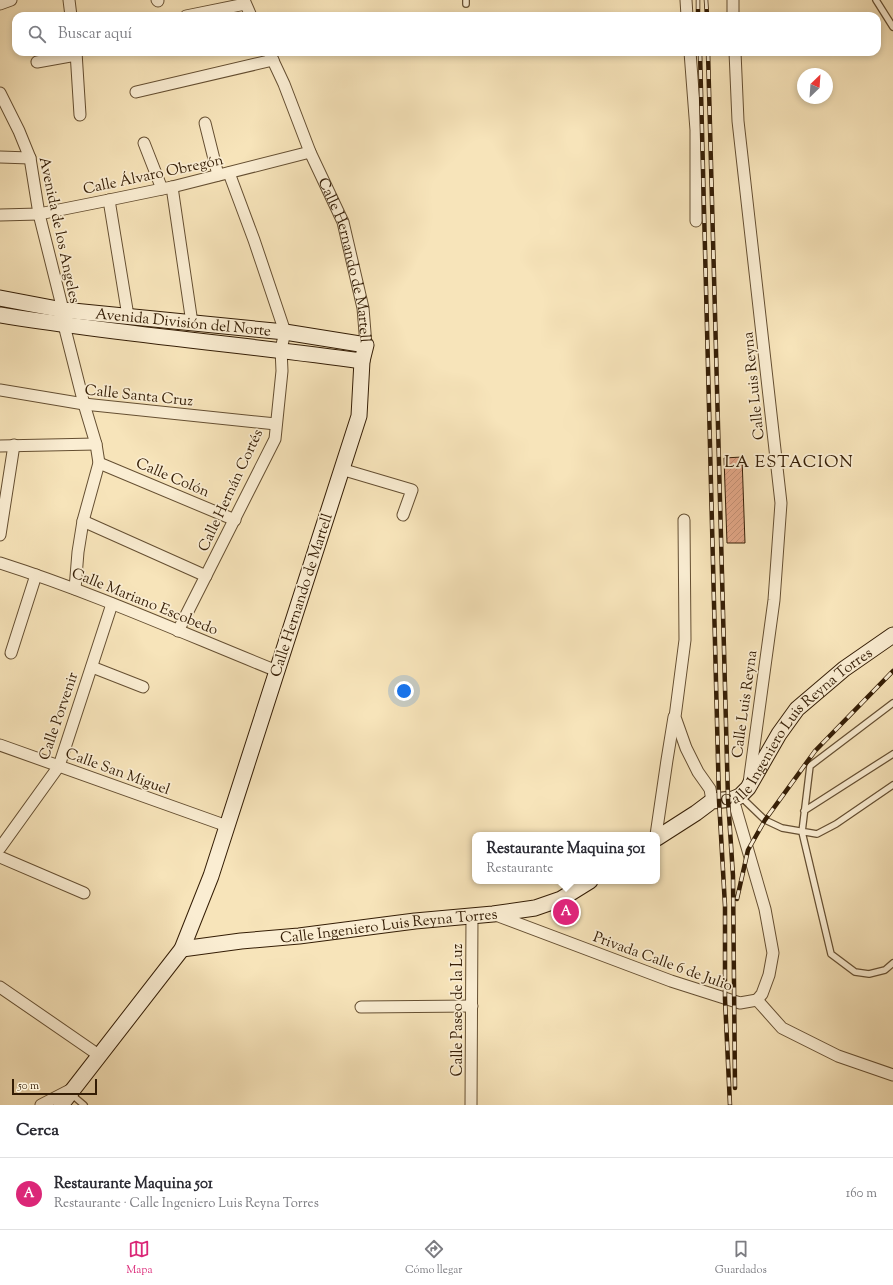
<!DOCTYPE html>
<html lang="es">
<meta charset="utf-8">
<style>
:root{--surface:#fff;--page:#f2f2f3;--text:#2b2b33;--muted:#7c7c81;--line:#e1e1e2;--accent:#db2777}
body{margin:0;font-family:"Sorts Mill Goudy",serif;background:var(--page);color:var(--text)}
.compass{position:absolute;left:797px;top:68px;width:36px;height:36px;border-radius:50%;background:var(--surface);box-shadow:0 2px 6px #0003;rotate:25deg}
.scale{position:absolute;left:12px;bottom:10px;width:85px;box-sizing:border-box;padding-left:4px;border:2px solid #341d05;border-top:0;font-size:11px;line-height:14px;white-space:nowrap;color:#341d05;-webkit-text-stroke:3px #faedd2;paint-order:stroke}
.you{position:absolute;left:404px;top:691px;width:14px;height:14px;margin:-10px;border:3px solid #fff;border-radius:50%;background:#1a73e8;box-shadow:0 0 0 6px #1a73e833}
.badge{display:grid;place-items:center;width:26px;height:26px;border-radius:50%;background:var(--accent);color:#fff;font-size:13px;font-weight:700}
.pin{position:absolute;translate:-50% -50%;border:2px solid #fff;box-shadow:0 1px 4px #0006}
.popup{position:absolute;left:472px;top:832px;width:188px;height:52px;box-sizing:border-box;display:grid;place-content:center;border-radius:8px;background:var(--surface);filter:drop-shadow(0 1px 3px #0005);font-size:13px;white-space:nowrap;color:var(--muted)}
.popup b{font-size:15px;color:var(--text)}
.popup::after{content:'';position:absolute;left:50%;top:100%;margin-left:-8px;border:8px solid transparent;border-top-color:var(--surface)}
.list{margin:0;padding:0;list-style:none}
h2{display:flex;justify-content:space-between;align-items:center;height:52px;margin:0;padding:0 16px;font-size:17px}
h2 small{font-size:13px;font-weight:400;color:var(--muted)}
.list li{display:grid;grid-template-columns:26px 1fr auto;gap:12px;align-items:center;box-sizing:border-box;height:72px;padding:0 16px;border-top:1px solid var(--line)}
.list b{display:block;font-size:15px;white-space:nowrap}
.list p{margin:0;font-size:13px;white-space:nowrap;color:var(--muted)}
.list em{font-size:13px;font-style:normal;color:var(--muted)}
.icon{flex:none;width:22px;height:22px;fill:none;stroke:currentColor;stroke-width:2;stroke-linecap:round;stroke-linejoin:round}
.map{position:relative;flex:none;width:893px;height:1105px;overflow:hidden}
.search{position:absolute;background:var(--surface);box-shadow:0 2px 6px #0003;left:12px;right:12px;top:12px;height:44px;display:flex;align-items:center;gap:10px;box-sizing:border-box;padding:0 14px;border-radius:12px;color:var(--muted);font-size:15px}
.sheet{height:124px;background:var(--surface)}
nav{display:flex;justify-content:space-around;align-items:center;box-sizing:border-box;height:56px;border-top:1px solid var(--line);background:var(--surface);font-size:11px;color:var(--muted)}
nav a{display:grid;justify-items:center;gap:2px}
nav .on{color:var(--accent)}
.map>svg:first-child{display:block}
</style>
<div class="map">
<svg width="893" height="1105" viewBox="0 0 893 1105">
<defs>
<pattern id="building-hatch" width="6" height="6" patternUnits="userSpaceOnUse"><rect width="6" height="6" fill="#e4a889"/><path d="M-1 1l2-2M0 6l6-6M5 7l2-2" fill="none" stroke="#c49075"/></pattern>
</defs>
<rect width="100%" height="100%" fill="#f7e4ba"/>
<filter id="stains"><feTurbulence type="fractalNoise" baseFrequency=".005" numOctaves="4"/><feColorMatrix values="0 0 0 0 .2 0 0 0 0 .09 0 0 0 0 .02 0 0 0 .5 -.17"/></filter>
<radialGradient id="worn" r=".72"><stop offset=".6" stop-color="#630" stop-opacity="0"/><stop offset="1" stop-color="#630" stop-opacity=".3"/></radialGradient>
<path fill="url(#building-hatch)" stroke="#341d05" d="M742,457L745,543H727L724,458Z
M568,905L572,914L562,920L560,910Z"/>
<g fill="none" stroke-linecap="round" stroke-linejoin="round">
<defs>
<path id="lane" d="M466,0V4
M876,0L893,27
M893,703L810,766L802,832L831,954L855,972L869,974L885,970L893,963
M740,796L765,820L782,828L817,834L836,824L893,785
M804,811L893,754
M71,1094L84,1105"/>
<g id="street">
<path d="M69,0L71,16"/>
<path d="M157,0L158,1"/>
<path d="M244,0L251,16"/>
<path d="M686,0L687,16"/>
<path d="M733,0V16"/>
<path d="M0,4L11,0"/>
<path d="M186,16L245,4"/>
<path d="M76,52L80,115"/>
<path id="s1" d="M269,52L284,84L310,152L343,222L363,308L366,345"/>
<path d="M690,52L696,130V221"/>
<path d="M735,52L738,121L781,503L774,600L749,783"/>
<path d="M37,62L76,55"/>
<path d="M136,92L273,60"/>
<path d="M0,93L19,131L30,158L39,214L63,310L64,325L84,404L96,444L99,463L83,521L78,552L75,589"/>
<path d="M205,123L218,175"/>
<path d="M144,143L162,189"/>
<path d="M0,157L30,158"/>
<path d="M172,187L192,323"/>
<path d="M109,200L128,316"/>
<path d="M0,215L39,214L109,200L172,187L310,152"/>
<path d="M0,390L84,404L276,424"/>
<path d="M0,446L96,444"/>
<path d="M99,463L235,520"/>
<path d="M341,469L412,490L403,515"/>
<path d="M684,520L685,640L675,717L686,748L698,772L710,789L712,801"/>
<path d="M83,521L206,576"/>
<path d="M0,535L14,445"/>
<path d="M0,563C94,593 185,634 277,671"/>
<path d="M178,631L275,439L282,371L281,349L285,332L254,240L229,173"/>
<path d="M11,653L36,575"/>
<path d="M92,667L143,687"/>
<path d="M0,745L227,826"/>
<path d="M733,799L765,909L773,953L769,975L762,994L757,1000"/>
<path d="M656,835L667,760L674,717"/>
<path d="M0,848L59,766L112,604"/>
<path d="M0,857L84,893"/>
<path d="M493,914L671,981L740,1003L757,1000"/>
<path d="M0,987L100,1056"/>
<path d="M757,1000L782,1028L838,1056L893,1075"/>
<path d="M361,1007L472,1006"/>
<path d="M41,1105L72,1089"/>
<path d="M471,1105L472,916"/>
</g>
<g id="secondary">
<path id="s2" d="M0,298L63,310L285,332L366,345L362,361L359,416L211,876L182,949L61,1105"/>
<path d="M0,315C120,335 242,344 362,361"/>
<path id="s3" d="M657,838L696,813L712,801L733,799L740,796L748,788L779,734L797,709L844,669L893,635"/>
<path id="s4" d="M182,949L241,941L299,936L415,921L493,914L535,908L561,899L590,881"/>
</g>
</defs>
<use href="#lane" stroke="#654f32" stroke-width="8"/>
<use href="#street" stroke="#654f32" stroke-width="13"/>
<use href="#secondary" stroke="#341d05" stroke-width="17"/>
<use href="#lane" stroke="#faedd2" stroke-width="5.5"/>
<use href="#street" stroke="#faedd2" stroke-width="11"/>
<use href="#secondary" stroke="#faedd2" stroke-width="15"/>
<defs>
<path id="rail" d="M698,0V16
M706,0L707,16
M700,52L719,800L725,906V999L730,1105
M708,52L728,799L733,876L735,1088
M737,899L748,850L765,820L815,751L893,671"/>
</defs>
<use href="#rail" stroke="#341d05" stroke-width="4.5"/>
<use href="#rail" stroke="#faedd2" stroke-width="3" stroke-dasharray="9" stroke-linecap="butt"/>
</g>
<g text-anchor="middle" stroke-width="3.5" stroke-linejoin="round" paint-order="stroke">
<g font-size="15" fill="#341d05" stroke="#faedd2">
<text transform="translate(153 174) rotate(-12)" y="5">Calle Álvaro Obregón</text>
<text transform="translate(60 230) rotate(78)" y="5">Avenida de los Angeles</text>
<text dy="5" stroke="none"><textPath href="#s1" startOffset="223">Calle Hernando de Martell</textPath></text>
<text dy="5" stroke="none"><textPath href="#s2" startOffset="185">Avenida División del Norte</textPath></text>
<text transform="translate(753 386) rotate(-96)" y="5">Calle Luis Reyna</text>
<text transform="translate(139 395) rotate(6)" y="5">Calle Santa Cruz</text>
<text transform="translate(173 477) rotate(23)" y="5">Calle Colón</text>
<text transform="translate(230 490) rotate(-65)" y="5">Calle Hernán Cortés</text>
<text transform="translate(301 595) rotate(-72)" y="5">Calle Hernando de Martell</text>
<text transform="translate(145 601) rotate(22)" y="5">Calle Mariano Escobedo</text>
<text transform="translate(744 704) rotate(-82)" y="5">Calle Luis Reyna</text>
<text transform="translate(58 716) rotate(-71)" y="5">Calle Porvenir</text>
<text dy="5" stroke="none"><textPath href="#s3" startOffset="184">Calle Ingeniero Luis Reyna Torres</textPath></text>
<text transform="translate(118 771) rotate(20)" y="5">Calle San Miguel</text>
<text dy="5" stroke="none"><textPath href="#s4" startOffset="208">Calle Ingeniero Luis Reyna Torres</textPath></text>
<text transform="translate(663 961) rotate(20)" y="5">Privada Calle 6 de Julio</text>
<text transform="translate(457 1010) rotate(-90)" y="5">Calle Paseo de la Luz</text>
</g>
<g font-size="17" letter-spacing="1" fill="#341d05" stroke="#faedd2">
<text x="789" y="467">LA ESTACION</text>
</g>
</g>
<rect width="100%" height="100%" filter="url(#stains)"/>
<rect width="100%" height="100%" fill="url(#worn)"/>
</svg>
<svg class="compass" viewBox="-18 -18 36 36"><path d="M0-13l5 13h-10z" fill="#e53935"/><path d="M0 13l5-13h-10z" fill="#7c7c81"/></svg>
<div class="scale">50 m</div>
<div class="you"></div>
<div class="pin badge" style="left:566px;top:912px">A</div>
<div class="popup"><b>Restaurante Maquina 501</b>Restaurante</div>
<div class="search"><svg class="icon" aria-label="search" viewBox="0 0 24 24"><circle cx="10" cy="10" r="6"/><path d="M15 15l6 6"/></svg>Buscar aquí</div>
</div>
<section class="sheet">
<h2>Cerca<small></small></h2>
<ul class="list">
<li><span class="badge">A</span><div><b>Restaurante Maquina 501</b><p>Restaurante · Calle Ingeniero Luis Reyna Torres</p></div><em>160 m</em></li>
</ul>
</section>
<nav>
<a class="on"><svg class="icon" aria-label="map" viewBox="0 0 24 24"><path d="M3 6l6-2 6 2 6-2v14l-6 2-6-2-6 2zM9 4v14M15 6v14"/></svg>Mapa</a>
<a><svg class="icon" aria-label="directions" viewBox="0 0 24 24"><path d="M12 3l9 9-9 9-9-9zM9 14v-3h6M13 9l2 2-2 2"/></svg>Cómo llegar</a>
<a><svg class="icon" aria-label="saved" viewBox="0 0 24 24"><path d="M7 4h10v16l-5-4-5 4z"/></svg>Guardados</a>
</nav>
